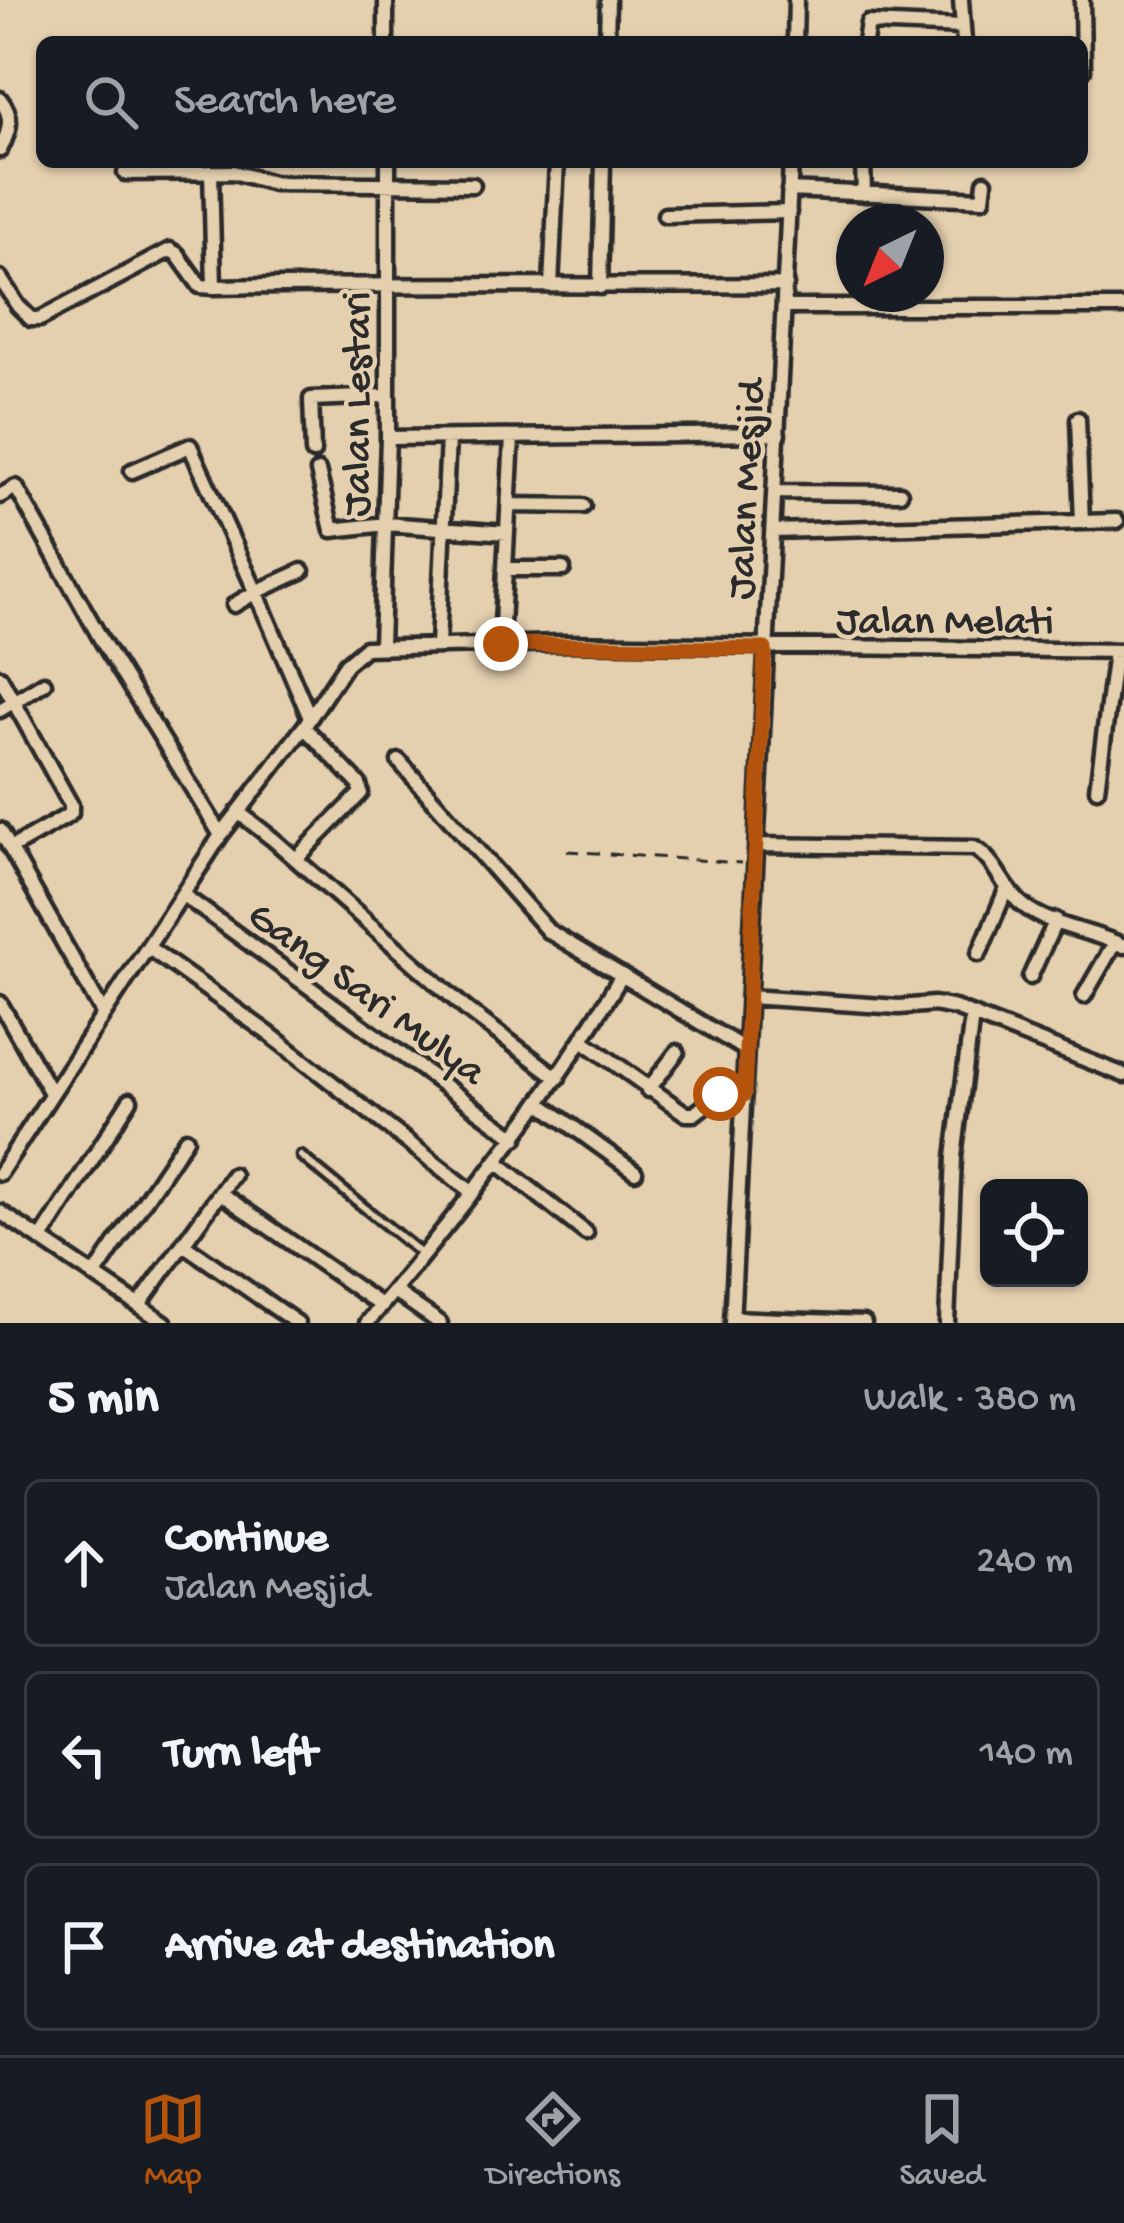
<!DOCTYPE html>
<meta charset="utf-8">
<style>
:root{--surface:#171b24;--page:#20242c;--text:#f1f3f6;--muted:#9ea1a6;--line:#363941;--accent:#b45309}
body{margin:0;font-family:"Gochi Hand",sans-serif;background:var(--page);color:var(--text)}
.controls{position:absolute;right:36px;bottom:36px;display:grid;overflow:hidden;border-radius:18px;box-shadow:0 3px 9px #0004}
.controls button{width:108px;height:108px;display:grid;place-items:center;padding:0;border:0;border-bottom:3px solid var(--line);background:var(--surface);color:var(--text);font:60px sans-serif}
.compass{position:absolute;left:836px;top:204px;width:108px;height:108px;border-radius:50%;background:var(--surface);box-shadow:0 3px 9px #0004;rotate:223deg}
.stop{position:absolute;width:36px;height:36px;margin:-27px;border:9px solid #b45309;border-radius:50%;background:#fff}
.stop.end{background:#b45309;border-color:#fff;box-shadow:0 3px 12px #0008}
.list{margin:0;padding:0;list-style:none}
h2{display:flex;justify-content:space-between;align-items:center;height:156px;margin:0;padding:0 48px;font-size:51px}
h2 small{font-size:39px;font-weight:400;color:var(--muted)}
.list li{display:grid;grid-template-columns:78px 1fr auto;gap:36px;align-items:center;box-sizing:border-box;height:168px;margin:0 24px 24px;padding:0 24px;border:3px solid var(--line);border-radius:18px}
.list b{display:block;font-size:45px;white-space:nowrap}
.list p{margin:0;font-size:39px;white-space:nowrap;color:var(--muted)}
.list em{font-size:39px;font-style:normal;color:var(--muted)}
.icon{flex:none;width:66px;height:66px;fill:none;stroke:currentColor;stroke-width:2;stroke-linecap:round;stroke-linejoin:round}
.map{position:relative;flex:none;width:1124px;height:1323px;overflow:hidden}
.search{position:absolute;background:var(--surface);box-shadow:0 3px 9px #0004;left:36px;right:36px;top:36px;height:132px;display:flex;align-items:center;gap:30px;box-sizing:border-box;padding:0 42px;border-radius:18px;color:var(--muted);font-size:45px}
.sheet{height:732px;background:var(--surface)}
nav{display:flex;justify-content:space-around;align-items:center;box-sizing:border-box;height:168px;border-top:3px solid var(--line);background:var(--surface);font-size:33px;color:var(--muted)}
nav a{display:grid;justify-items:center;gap:6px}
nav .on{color:var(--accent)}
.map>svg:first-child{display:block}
</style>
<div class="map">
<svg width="1124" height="1323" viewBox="0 0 1124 1323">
<rect width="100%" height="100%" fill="#e4cfae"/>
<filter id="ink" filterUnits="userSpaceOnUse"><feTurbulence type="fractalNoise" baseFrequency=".00833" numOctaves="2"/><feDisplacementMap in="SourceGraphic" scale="24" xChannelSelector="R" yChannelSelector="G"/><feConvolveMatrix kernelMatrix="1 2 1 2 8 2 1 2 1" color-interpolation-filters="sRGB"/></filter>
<g filter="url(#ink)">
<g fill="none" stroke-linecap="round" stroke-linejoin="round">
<defs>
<path id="service" d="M301,1156L420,1253"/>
<path id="minor" d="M386,0V42
M961,0L964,42
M1082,0L1083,70
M607,42L608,0
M795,42L796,0
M865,42L868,23L963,27
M0,99C14,117 10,130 0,150
M863,162L864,194
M211,172L214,287
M125,173L233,172L273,183L473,185
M789,190L983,199L985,182
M665,215L789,212
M0,278L18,306L31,319H40L170,250L177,254L200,286L214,287C404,283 595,287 786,285
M551,286L557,162
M600,287L603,162
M785,307H1124
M1078,419L1082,522
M388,438L778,434
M313,452L311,399L386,396
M132,471L190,446L256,592L302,571
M318,471L332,530L386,524L507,533
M775,492L900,493
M0,496L16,487L102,641L221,835
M509,505L583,506
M773,531L1117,521
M507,569H563
M234,605L256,592L310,718
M501,644L512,437
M381,645L388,438V162
M438,645L448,438
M0,677L71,805V813L64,818L11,848
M0,710L44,683
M399,761L548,931L746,1050
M1097,789L1115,652
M238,812L274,840L466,1009L558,1078
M0,830L103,1013
M756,845L974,848C996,860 1003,890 1024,906C1052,927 1093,931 1124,946
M296,859L361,793L359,784L304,727
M183,895L516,1138
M149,948L268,1033L473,1193
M979,954L1006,890
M1030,977L1056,920
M1084,996L1115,942
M748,997L899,1007L934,1004L955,1008L1124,1075
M0,1003L51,1093
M582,1040L686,1114H694L720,1094L744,1095
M648,1090L677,1052
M541,1104L635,1172
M498,1163L586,1233
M0,1173L221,835L304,727L346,664L365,648L560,643L1124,651
M220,1193L233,1175
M0,1212L165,1323
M41,1239L130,1100
M183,1244L297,1323
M94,1276L186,1139
M394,1291L440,1323
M139,1305L220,1193L382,1306
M732,1318L864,1323
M367,1323C460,1212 548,1100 622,975
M732,1323L791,162
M947,1323L954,1157L972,1016"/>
</defs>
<use href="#service" stroke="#2b2b2b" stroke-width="15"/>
<use href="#minor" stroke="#2b2b2b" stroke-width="21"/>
<path stroke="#2b2b2b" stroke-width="3" stroke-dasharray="12 9" stroke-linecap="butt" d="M567,851L741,863"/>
<use href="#service" stroke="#e4cfae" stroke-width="6"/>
<use href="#minor" stroke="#e4cfae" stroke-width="12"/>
</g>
</g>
<g fill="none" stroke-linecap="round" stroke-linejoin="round" filter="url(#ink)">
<path stroke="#b45309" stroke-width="15" d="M501,644L765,649L744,1095L720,1094"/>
</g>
<g text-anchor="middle" stroke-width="9" stroke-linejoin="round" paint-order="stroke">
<g font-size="42" fill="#2b2b2b" stroke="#e4cfae">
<text transform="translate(353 404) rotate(-90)" y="15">Jalan Lestari</text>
<text transform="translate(742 489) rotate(-87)" y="15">Jalan Mesjid</text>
<text x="945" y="632">Jalan Melati</text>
<text transform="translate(369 990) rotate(36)" y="15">Gang Sari Mulya</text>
</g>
</g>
</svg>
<div class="controls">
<button><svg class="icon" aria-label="locate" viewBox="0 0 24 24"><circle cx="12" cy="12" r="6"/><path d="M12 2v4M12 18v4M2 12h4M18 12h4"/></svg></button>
</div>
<svg class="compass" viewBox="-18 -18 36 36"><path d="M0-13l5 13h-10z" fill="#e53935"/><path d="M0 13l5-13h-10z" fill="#9ea1a6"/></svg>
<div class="stop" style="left:720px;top:1094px"></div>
<div class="stop end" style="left:501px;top:644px"></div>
<div class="search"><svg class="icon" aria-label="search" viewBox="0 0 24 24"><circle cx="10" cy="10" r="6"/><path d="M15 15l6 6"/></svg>Search here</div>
</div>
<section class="sheet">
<h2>5 min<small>Walk · 380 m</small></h2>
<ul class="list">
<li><svg class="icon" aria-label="ahead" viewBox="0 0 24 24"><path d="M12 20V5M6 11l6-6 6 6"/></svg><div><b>Continue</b><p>Jalan Mesjid</p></div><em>240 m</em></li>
<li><svg class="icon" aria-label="left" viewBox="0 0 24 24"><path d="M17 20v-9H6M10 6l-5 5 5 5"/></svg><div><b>Turn left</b></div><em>140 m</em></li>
<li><svg class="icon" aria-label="arrive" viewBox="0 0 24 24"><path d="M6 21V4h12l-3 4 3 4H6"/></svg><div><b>Arrive at destination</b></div></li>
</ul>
</section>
<nav>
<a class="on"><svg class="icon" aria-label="map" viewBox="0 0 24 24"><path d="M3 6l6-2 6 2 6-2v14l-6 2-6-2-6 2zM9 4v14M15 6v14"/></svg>Map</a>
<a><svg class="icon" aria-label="directions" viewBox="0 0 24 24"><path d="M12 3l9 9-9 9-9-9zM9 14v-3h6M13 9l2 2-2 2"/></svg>Directions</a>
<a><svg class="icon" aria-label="saved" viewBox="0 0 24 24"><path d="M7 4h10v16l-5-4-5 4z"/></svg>Saved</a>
</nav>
